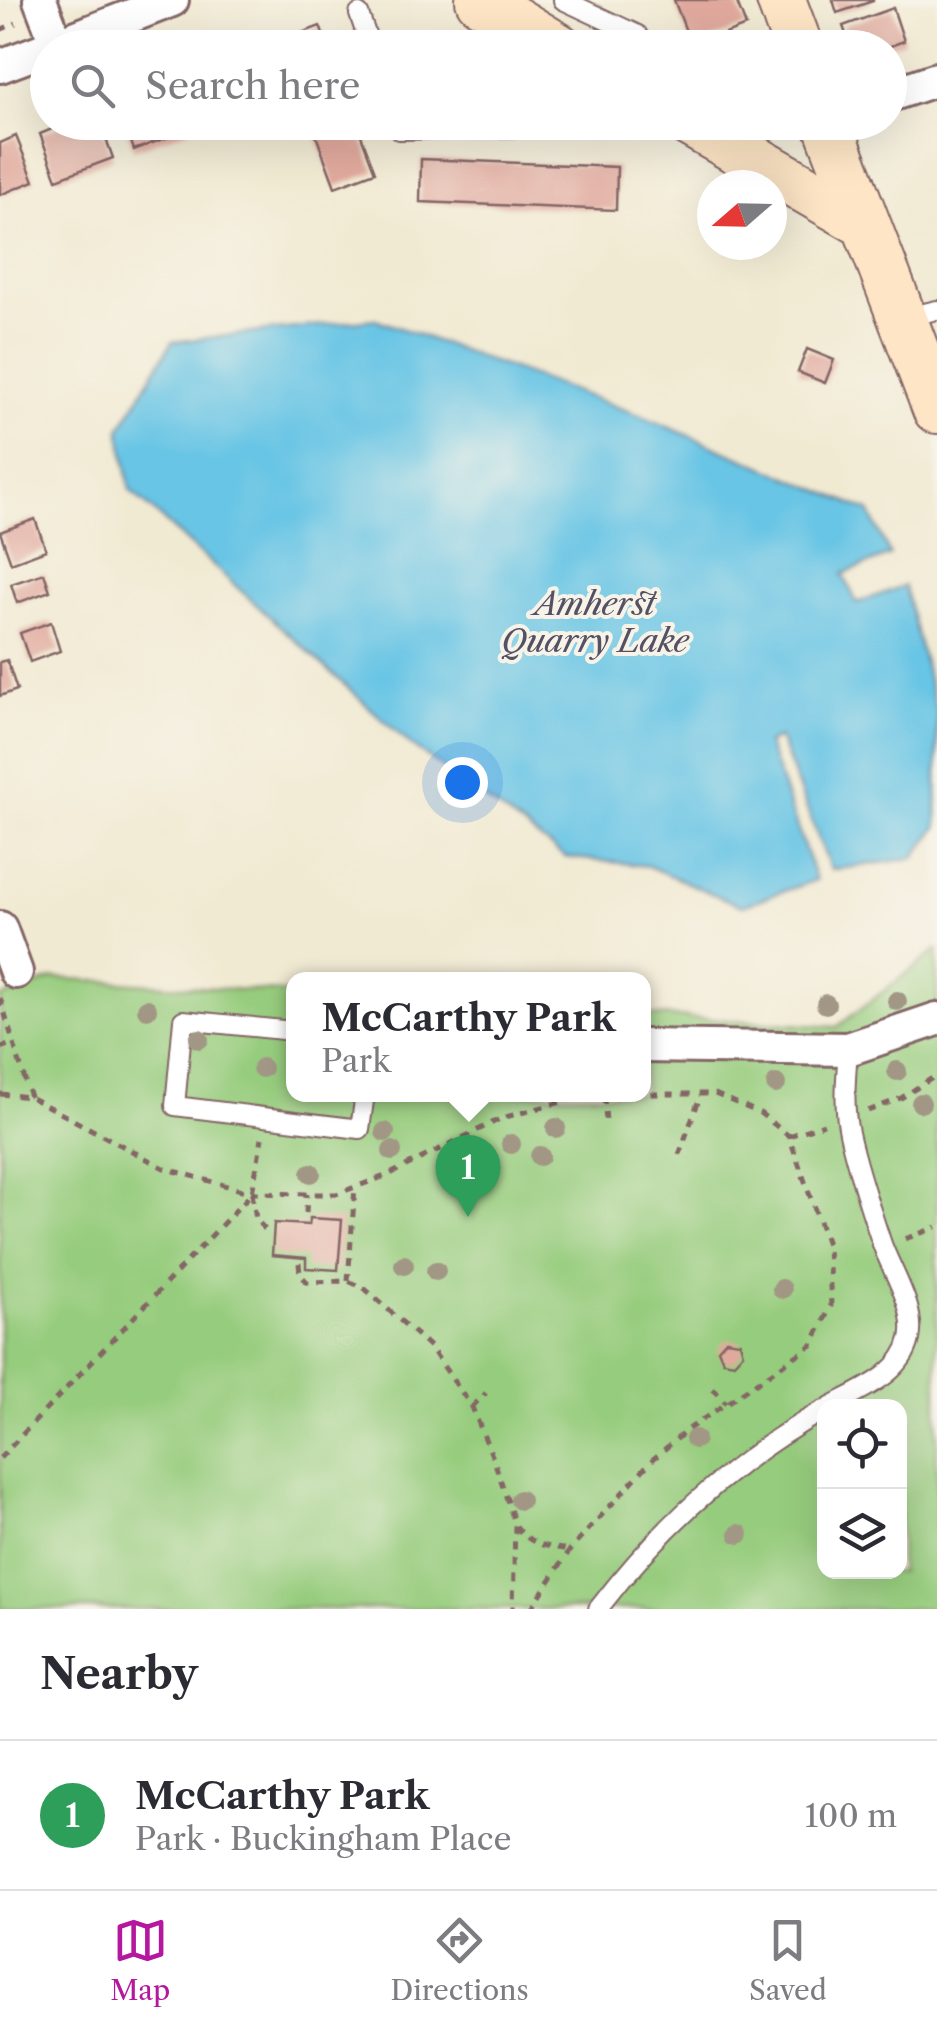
<!DOCTYPE html>
<meta charset="utf-8">
<style>
:root{--surface:#fff;--page:#f2f2f3;--text:#2b2b33;--muted:#7c7c81;--line:#e1e1e2;--accent:#b5179e}
body{margin:0;font-family:"Libre Caslon Text",serif;background:var(--page);color:var(--text)}
.controls{position:absolute;right:30px;bottom:30px;display:grid;overflow:hidden;border-radius:20px;box-shadow:0 10px 40px #0002}
.controls button{width:90px;height:90px;display:grid;place-items:center;padding:0;border:0;border-bottom:2px solid var(--line);background:var(--surface);color:var(--text);font:50px sans-serif}
.compass{position:absolute;left:697px;top:170px;width:90px;height:90px;border-radius:50%;background:var(--surface);box-shadow:0 10px 40px #0002;rotate:250deg}
.you{position:absolute;left:462px;top:782px;width:35px;height:35px;margin:-25px;border:8px solid #fff;border-radius:50%;background:#1a73e8;box-shadow:0 0 0 15px #1a73e833}
.badge{display:grid;place-items:center;width:65px;height:65px;border-radius:50%;background:var(--accent);color:#fff;font-size:32px;font-weight:700}
.pin{position:absolute;translate:-50% -82px;filter:drop-shadow(0 2px 5px #0008)}
.pin::after{content:'';position:absolute;top:52px;width:35px;height:30px;background:inherit;clip-path:polygon(0 0,100% 0,50% 100%)}
.popup{position:absolute;left:286px;top:972px;width:365px;height:130px;box-sizing:border-box;display:grid;place-content:center;border-radius:20px;background:var(--surface);filter:drop-shadow(0 2px 8px #0005);font-size:32px;white-space:nowrap;color:var(--muted)}
.popup b{font-size:38px;color:var(--text)}
.popup::after{content:'';position:absolute;left:50%;top:100%;margin-left:-20px;border:20px solid transparent;border-top-color:var(--surface)}
.list{margin:0;padding:0;list-style:none}
h2{display:flex;justify-content:space-between;align-items:center;height:130px;margin:0;padding:0 40px;font-size:42px}
h2 small{font-size:32px;font-weight:400;color:var(--muted)}
.list li{display:grid;grid-template-columns:65px 1fr auto;gap:30px;align-items:center;box-sizing:border-box;height:150px;padding:0 40px;border-top:2px solid var(--line)}
.list b{display:block;font-size:38px;white-space:nowrap}
.list p{margin:0;font-size:32px;white-space:nowrap;color:var(--muted)}
.list em{font-size:32px;font-style:normal;color:var(--muted)}
.icon{flex:none;width:55px;height:55px;fill:none;stroke:currentColor;stroke-width:2;stroke-linecap:round;stroke-linejoin:round}
.map{position:relative;flex:none;width:937px;height:1609px;overflow:hidden}
.search{position:absolute;background:var(--surface);box-shadow:0 10px 40px #0002;left:30px;right:30px;top:30px;height:110px;display:flex;align-items:center;gap:25px;box-sizing:border-box;padding:0 35px;border-radius:55px;color:var(--muted);font-size:38px}
.sheet{height:280px;background:var(--surface)}
nav{display:flex;justify-content:space-around;align-items:center;box-sizing:border-box;height:140px;border-top:2px solid var(--line);background:var(--surface);font-size:28px;color:var(--muted)}
nav a{display:grid;justify-items:center;gap:5px}
nav .on{color:var(--accent)}
.map>svg:first-child{display:block}
</style>
<div class="map">
<svg width="937" height="1609" viewBox="0 0 937 1609">
<rect width="100%" height="100%" fill="#f7f3e8"/>
<filter id="ink" filterUnits="userSpaceOnUse"><feTurbulence type="fractalNoise" baseFrequency=".01" numOctaves="2"/><feDisplacementMap in="SourceGraphic" scale="20" xChannelSelector="R" yChannelSelector="G"/><feConvolveMatrix kernelMatrix="1 2 1 2 8 2 1 2 1" color-interpolation-filters="sRGB"/></filter>
<filter id="wash" filterUnits="userSpaceOnUse"><feTurbulence type="fractalNoise" baseFrequency=".0048" numOctaves="4" result="noise"/><feDisplacementMap in="SourceGraphic" scale="40" xChannelSelector="R" yChannelSelector="G"/><feGaussianBlur stdDeviation="2.25" result="paint"/><feColorMatrix in="noise" values="0 0 0 0 0 0 0 0 0 0 0 0 0 0 0 0 0 1.4 0 .05"/><feComposite in="paint" operator="in"/></filter>
<g filter="url(#wash)">
<rect width="100%" height="100%" fill="#f1ead3"/>
<path fill="#96cc7d" stroke="#707654" stroke-width="2.5" fill-rule="evenodd" d="M937,950V1609H0V998L54,978L293,993V1094H643V1015L837,1027ZM824,1406H900V1572H824Z"/>
<path fill="#67c5e5" stroke="#587288" stroke-width="2.5" d="M375,319L642,416L869,511L890,555L843,574L857,603L904,586L937,713V827L914,858L831,870L779,738L767,743L816,880L741,906L648,866L565,857L411,745L130,490L120,429L172,342Z"/>
<g id="blocks">
<path fill="#e1a99d" d="M674,0H736L746,26L692,47Z
M833,0H873V1L837,13Z
M893,8L904,41L885,48H851L843,26Z
M320,26L328,48H282L280,41Z
M69,122H100L113,158L57,179L40,134Z
M124,122H188L190,129L134,150Z
M311,122H356L375,172L335,187Z
M16,136L34,181L0,195V143Z
M421,159L617,167L616,210L420,202Z
M807,349L834,360L825,383L798,372Z
M35,519L46,550L11,563L0,532Z
M44,573L50,591L17,603L11,584Z
M51,622L60,651L30,662L20,633Z
M7,660L17,690L0,696V662Z
M310,1218L342,1220L338,1270L306,1268V1258L272,1255L274,1223L309,1225Z
M726,1340L740,1342L743,1353L734,1363L723,1361L718,1349Z"/>
</g>
</g>
<g filter="url(#ink)">
<use href="#blocks" fill-opacity="0" stroke="#846666" stroke-width="2.5"/>
<g fill="none" stroke-linecap="round" stroke-linejoin="round">
<defs>
<path id="lane" d="M563,0L638,35L633,48
M359,14L371,48
M397,122L399,130L578,126L581,122
M903,318L937,310
M293,1031L183,1020L175,1106L360,1129L365,1094
M831,1406C860,1390 902,1375 910,1339C917,1309 892,1272 882,1244C870,1208 857,1170 849,1133C843,1105 846,1078 848,1049
M598,1609C660,1528 735,1459 824,1410"/>
<path id="street" d="M40,0L57,44
M49,48L172,0
M0,66L48,48
M890,95L937,79
M0,928L16,972
M643,1046L848,1049L937,1019"/>
<path id="secondary" d="M480,0L559,48
M781,0L799,48
M689,122L866,224
M827,122L937,409"/>
</defs>
<use href="#lane" stroke="#846666" stroke-width="22"/>
<use href="#street" stroke="#846666" stroke-width="38"/>
<use href="#secondary" stroke="#846666" stroke-width="52"/>
<path stroke="#846666" stroke-width="5" stroke-dasharray="8 8" stroke-linecap="butt" d="M0,30L16,23
M0,998L30,1097
M0,1048L12,1044
M0,1094L30,1097L164,1168L252,1193L307,1194H336L388,1175L502,1118L580,1097L631,1094
M604,1096L606,1122
M868,1111L901,1098L937,1075
M789,1136L824,1124
M464,1137L471,1156
M679,1155L701,1094
M252,1193L256,1219L268,1233
M306,1213L307,1194
M905,1239L937,1227
M299,1263L300,1274L307,1282L348,1281L364,1288L430,1347L472,1407L495,1463L515,1524L513,1609
M348,1281L355,1187
M713,1388L726,1403
M472,1407L486,1393
M0,1458L252,1193L262,1138
M516,1526C529,1545 548,1547 570,1550
M531,1609L570,1550L652,1460L687,1430L812,1345L831,1306L828,1247L789,1136L760,1113L715,1094H643"/>
<use href="#lane" stroke="#fff" stroke-width="18"/>
<use href="#street" stroke="#fff" stroke-width="32"/>
<use href="#secondary" stroke="#fde5c5" stroke-width="48"/>
</g>
<g fill="#a29784">
<circle cx="897" cy="1001" r="10"/>
<circle cx="826" cy="1004" r="10"/>
<circle cx="147" cy="1009" r="10"/>
<circle cx="199" cy="1039" r="10"/>
<circle cx="262" cy="1068" r="10"/>
<circle cx="897" cy="1071" r="10"/>
<circle cx="776" cy="1084" r="10"/>
<circle cx="921" cy="1103" r="10"/>
<circle cx="556" cy="1128" r="10"/>
<circle cx="385" cy="1132" r="10"/>
<circle cx="511" cy="1144" r="10"/>
<circle cx="392" cy="1151" r="10"/>
<circle cx="540" cy="1156" r="10"/>
<circle cx="311" cy="1173" r="10"/>
<circle cx="404" cy="1265" r="10"/>
<circle cx="436" cy="1271" r="10"/>
<circle cx="782" cy="1289" r="10"/>
<circle cx="695" cy="1439" r="10"/>
<circle cx="520" cy="1500" r="10"/>
<circle cx="739" cy="1534" r="10"/>
</g>
</g>
<g text-anchor="middle" stroke-width="8" stroke-linejoin="round" paint-order="stroke">
<g font-size="32" font-style="italic" fill="#535163" stroke="#f7f3e8">
<text x="595" y="615">Amherst<tspan x="595" dy="37">Quarry Lake</tspan></text>
</g>
</g>
</svg>
<div class="controls">
<button><svg class="icon" aria-label="locate" viewBox="0 0 24 24"><circle cx="12" cy="12" r="6"/><path d="M12 2v4M12 18v4M2 12h4M18 12h4"/></svg></button>
<button><svg class="icon" aria-label="layers" viewBox="0 0 24 24"><path d="M12 4l9 5-9 5-9-5zM3 14l9 5 9-5"/></svg></button>
</div>
<svg class="compass" viewBox="-18 -18 36 36"><path d="M0-13l5 13h-10z" fill="#e53935"/><path d="M0 13l5-13h-10z" fill="#7c7c81"/></svg>
<div class="you"></div>
<div class="pin badge" style="left:468px;top:1217px;background:#2e9e5b">1</div>
<div class="popup"><b>McCarthy Park</b>Park</div>
<div class="search"><svg class="icon" aria-label="search" viewBox="0 0 24 24"><circle cx="10" cy="10" r="6"/><path d="M15 15l6 6"/></svg>Search here</div>
</div>
<section class="sheet">
<h2>Nearby<small></small></h2>
<ul class="list">
<li><span class="badge" style="background:#2e9e5b">1</span><div><b>McCarthy Park</b><p>Park · Buckingham Place</p></div><em>100 m</em></li>
</ul>
</section>
<nav>
<a class="on"><svg class="icon" aria-label="map" viewBox="0 0 24 24"><path d="M3 6l6-2 6 2 6-2v14l-6 2-6-2-6 2zM9 4v14M15 6v14"/></svg>Map</a>
<a><svg class="icon" aria-label="directions" viewBox="0 0 24 24"><path d="M12 3l9 9-9 9-9-9zM9 14v-3h6M13 9l2 2-2 2"/></svg>Directions</a>
<a><svg class="icon" aria-label="saved" viewBox="0 0 24 24"><path d="M7 4h10v16l-5-4-5 4z"/></svg>Saved</a>
</nav>
